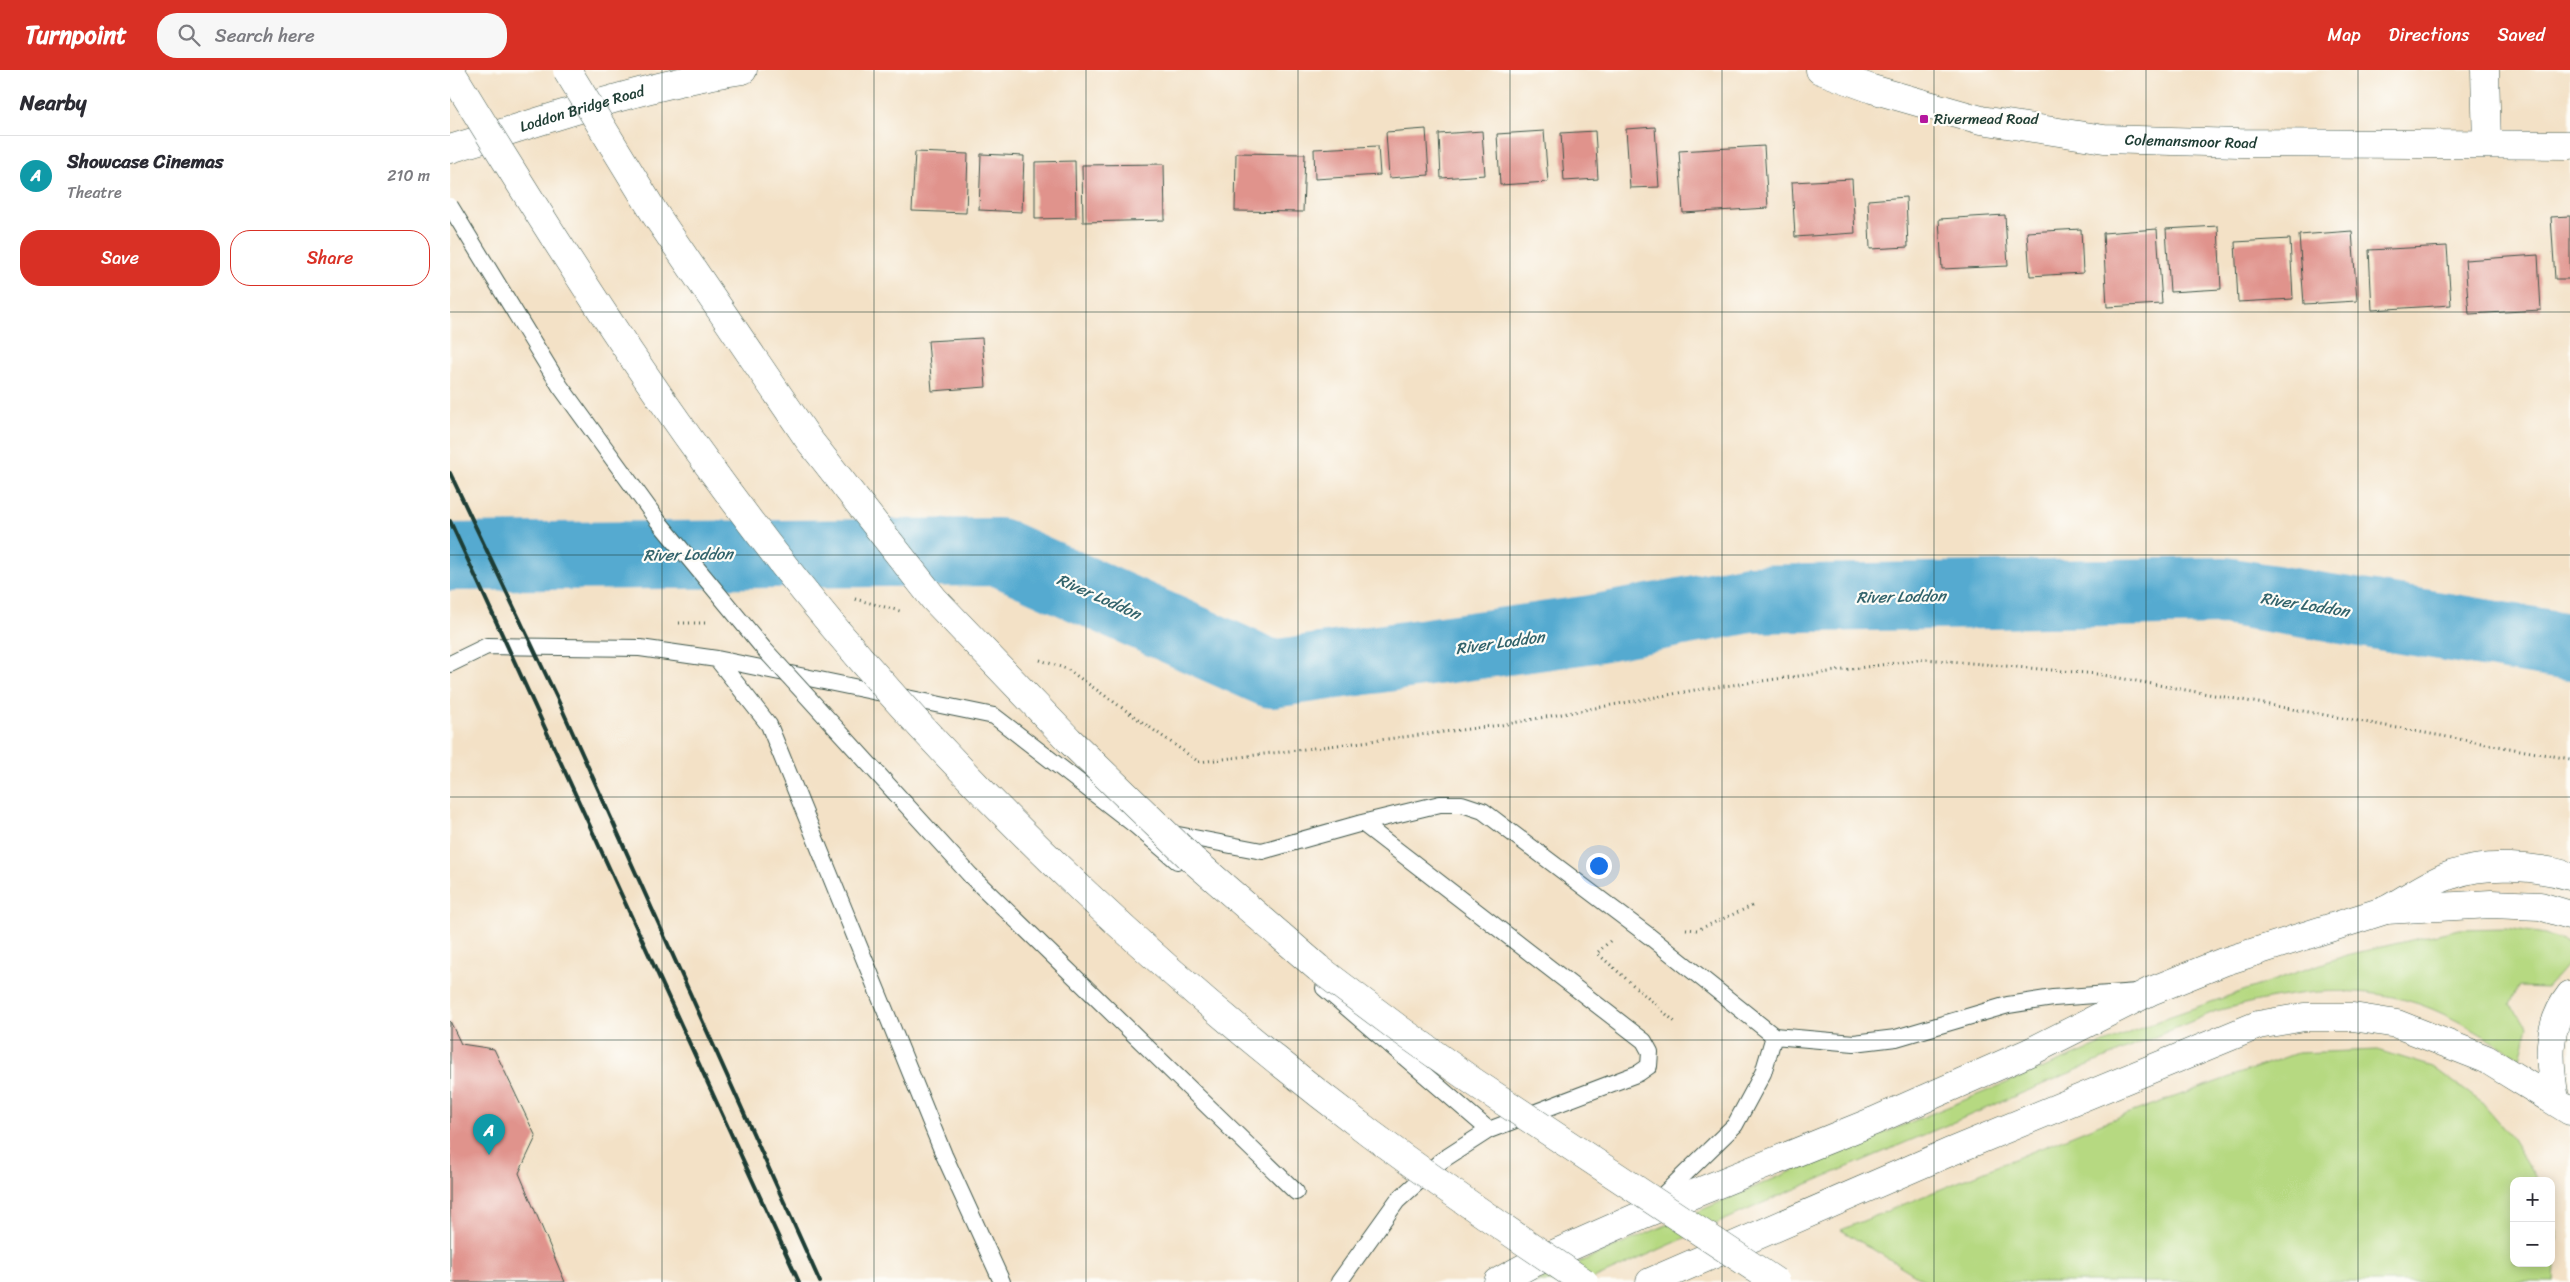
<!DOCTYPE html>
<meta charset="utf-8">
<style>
:root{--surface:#fff;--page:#f7f7f7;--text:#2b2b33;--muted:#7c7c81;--line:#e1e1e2;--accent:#d93025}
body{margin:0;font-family:Sriracha,sans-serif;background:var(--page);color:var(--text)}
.controls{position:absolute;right:15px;bottom:15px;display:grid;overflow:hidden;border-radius:10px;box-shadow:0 2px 12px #0003}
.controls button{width:45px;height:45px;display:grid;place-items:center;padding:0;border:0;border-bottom:1px solid var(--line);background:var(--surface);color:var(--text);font:25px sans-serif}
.you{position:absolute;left:1148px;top:795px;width:18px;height:18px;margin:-12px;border:4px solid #fff;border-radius:50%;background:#1a73e8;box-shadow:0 0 0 8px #1a73e833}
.badge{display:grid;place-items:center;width:32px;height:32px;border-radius:50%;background:var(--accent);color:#fff;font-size:16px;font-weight:700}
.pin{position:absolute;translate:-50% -41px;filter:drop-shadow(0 1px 2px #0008)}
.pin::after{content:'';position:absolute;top:26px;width:18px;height:15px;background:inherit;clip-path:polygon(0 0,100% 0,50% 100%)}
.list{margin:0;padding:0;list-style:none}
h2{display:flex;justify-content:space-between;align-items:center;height:65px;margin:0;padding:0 20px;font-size:21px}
h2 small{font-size:16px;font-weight:400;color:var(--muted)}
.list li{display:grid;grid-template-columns:32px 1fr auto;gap:15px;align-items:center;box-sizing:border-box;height:80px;padding:0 20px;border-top:1px solid var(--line)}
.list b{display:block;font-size:19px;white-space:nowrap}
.list p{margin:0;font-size:16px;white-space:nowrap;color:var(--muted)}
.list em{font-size:16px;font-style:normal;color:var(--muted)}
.actions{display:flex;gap:10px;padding:15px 20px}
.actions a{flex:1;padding:11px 0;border:1px solid var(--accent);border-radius:20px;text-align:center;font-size:18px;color:var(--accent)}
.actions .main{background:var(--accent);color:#fff}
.icon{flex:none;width:28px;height:28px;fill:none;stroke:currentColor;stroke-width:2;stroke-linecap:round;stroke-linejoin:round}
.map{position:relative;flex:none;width:2120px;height:1212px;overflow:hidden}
header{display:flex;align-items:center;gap:30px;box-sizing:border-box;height:70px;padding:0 25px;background:var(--accent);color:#fff}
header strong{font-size:24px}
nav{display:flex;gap:28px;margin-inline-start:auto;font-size:18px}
.search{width:350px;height:45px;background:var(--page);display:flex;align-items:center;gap:12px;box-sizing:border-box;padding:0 18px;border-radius:20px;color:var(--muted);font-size:19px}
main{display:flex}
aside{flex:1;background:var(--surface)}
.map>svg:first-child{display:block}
</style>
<header>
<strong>Turnpoint</strong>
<div class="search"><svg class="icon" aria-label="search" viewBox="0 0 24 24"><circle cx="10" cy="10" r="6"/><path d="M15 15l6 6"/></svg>Search here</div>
<nav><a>Map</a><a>Directions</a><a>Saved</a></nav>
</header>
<main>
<aside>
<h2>Nearby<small></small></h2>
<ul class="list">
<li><span class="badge" style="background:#0f9aa8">A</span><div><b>Showcase Cinemas</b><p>Theatre</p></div><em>210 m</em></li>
</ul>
<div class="actions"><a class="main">Save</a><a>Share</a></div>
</aside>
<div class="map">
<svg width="2120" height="1212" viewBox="0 0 2120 1212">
<rect width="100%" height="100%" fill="#fdfcf7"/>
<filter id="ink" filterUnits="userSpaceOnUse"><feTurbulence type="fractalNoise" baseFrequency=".02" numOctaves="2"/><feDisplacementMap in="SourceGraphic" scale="10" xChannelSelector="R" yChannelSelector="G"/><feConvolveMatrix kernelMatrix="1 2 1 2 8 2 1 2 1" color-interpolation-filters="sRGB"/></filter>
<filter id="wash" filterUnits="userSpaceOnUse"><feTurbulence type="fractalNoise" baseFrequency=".0096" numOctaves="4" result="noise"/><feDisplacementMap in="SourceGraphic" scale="20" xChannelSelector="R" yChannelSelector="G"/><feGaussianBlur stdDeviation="1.12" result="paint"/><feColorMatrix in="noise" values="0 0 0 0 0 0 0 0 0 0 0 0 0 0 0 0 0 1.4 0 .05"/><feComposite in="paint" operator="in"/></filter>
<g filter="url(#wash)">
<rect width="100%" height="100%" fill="#f3e1c6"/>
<path fill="#b6d981" stroke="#6a8b5a" d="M2057,858L2095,864L2120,874V892L2097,918L2068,917L2060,935L2078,956L2070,988C2038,969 2004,946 1969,934C1898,911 1836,923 1766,941L1315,1132L1137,1212H1084L1363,1092L1718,947L1897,885L2009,859Z
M1928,980L1983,997L2031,1032L2061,1067L2088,1111H2064V1193H2101V1147L2107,1166L2104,1212H1477L1391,1160L1652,1053L1847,983Z"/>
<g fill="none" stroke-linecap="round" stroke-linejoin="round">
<path stroke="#54aad0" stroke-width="68" d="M0,487L549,482L821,604L1143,559L1299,529L1775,521L2120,577"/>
</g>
<g id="blocks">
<path fill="#e0938c" d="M1205,57L1209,117L1180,118L1176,59Z
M976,59L979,105L939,108L936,62Z
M1032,61L1035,105L991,108L989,64Z
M1094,61L1098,112L1050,115L1047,64Z
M1145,61L1148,109L1114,111L1111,63Z
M928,76L930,105L865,109L864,79Z
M1314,76L1318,138L1233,143L1229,81Z
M465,82L518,84L516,143L462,141Z
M786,83L855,84L853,142L785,141Z
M531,84L574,86L572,142L529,140Z
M625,91L626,148L585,149V92Z
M714,94L715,150L633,152L632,95Z
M1402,109L1405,163L1345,167L1342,112Z
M1456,127L1458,177L1420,179L1418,130Z
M1555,145L1558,196L1492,199L1489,149Z
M2120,146V209H2105L2101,147Z
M1768,156L1771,219L1720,222L1716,159Z
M1631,159L1633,203L1580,206L1577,162Z
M1707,159L1712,234L1657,237L1653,163Z
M1902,161L1907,231L1854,234L1849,165Z
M1840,169L1843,229L1788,232L1785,172Z
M1997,176L2001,235L1922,240L1919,180Z
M2088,185L2091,240L2019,244L2015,190Z
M532,268L536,317L482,321L478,271Z
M0,951L11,974L44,979L86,1067L69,1103L115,1212H0Z"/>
</g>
</g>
<g filter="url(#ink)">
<use href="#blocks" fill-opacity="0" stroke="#3f564a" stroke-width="1"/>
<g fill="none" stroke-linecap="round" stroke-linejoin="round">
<defs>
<path id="lane" d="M267,589L319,655L494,1085L552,1212
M0,594L37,576L190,578L267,589L544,646L686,756L727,791
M718,763L812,781L912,753L990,734H1012L1033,741L1199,866L1324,966L1404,973L1446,968L1558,935L1603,928L1687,922
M521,806L846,1122
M874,918L1039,1060
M1205,1133L1285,1055L1313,1003L1324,966
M889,1212L947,1131L991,1091L1039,1060L1189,1003L1199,996L1200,982L1194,971L912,753"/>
<path id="street" d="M2035,0L2037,74"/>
<g id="secondary">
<path id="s1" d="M1370,0L1422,19L1531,50L1654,69L1789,73L2120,75"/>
<path id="s2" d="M0,79C97,50 193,15 293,0"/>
<path d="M1936,840C1957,829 1979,812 2001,805C2037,792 2084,796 2120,806"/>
</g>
<path id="primary" d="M2105,1030C2099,993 2095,957 2120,925
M1048,1212L1079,1195L1194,1144L1424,1051L1580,982L1701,921L1773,892L1936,840L2041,834L2090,836L2120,845
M1200,1212L1500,1082L1808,955L1854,947H1903L1947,954L2036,989L2120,1041"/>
</defs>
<use href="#lane" stroke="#3f564a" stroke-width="18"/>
<use href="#street" stroke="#3f564a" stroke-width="29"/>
<use href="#secondary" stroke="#3f564a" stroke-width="29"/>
<use href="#primary" stroke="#3f564a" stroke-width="29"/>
<path stroke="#3f564a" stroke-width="3" stroke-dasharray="1 4" stroke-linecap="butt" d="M405,529L450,541
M229,553H255
M590,590L617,599L749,692L1051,655L1245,620L1475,589L1647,604L2120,689
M1236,859L1247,860L1302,836
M1160,871L1147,883L1225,952"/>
<use href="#lane" stroke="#fff" stroke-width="16"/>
<use href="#street" stroke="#fff" stroke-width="28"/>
<use href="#secondary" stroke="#fff" stroke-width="28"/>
<use href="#primary" stroke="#fff" stroke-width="28"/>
<path stroke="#1f3d34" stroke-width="4" d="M0,403L107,628L370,1212
M0,451L349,1212"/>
<defs>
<path id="lane-bridge" d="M0,136L110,316L208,451L314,579L521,806"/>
<path id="primary-bridge" d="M0,0C117,192 238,382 382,555C538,742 725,916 920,1063C990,1115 1062,1164 1134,1212
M117,0L205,144L359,370L484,529L619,670L742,789L868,898L949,959L1024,1012L1326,1212"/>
</defs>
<use href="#lane-bridge" stroke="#3f564a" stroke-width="18" stroke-linecap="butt"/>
<use href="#primary-bridge" stroke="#3f564a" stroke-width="29" stroke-linecap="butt"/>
<use href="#lane-bridge" stroke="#fff" stroke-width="16"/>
<use href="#primary-bridge" stroke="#fff" stroke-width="28"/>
</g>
</g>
<path fill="none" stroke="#1f3d34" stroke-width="1" stroke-opacity="0.55" d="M212,0V1212M424,0V1212M636,0V1212M848,0V1212M1060,0V1212M1272,0V1212M1484,0V1212M1696,0V1212M1908,0V1212M0,242H2120M0,485H2120M0,727H2120M0,970H2120"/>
<rect fill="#b5179e" stroke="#fdfcf7" stroke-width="2" x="1469" y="44" width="10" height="10" rx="2.5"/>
<g text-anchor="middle" stroke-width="4.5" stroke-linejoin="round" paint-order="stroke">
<g font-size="15" fill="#1f3d34" stroke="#fdfcf7">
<text dy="5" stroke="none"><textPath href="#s2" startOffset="138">Loddon Bridge Road</textPath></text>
<text dy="5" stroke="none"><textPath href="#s1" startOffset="380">Colemansmoor Road</textPath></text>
</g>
<g font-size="15" fill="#1f3d34" stroke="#fdfcf7" text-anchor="start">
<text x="1484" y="54">Rivermead Road</text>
</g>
<g font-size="16" font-style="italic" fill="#32636b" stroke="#fdfcf7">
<text transform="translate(238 484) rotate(-1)" y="6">River Loddon</text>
<text transform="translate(649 526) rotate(24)" y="6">River Loddon</text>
<text transform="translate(1451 526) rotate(-1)" y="6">River Loddon</text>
<text transform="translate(1855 534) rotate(9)" y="6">River Loddon</text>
<text transform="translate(1050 572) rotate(-8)" y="6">River Loddon</text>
</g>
</g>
</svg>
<div class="controls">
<button>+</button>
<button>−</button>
</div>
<div class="you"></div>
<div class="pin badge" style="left:39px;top:1085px;background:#0f9aa8">A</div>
</div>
</main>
